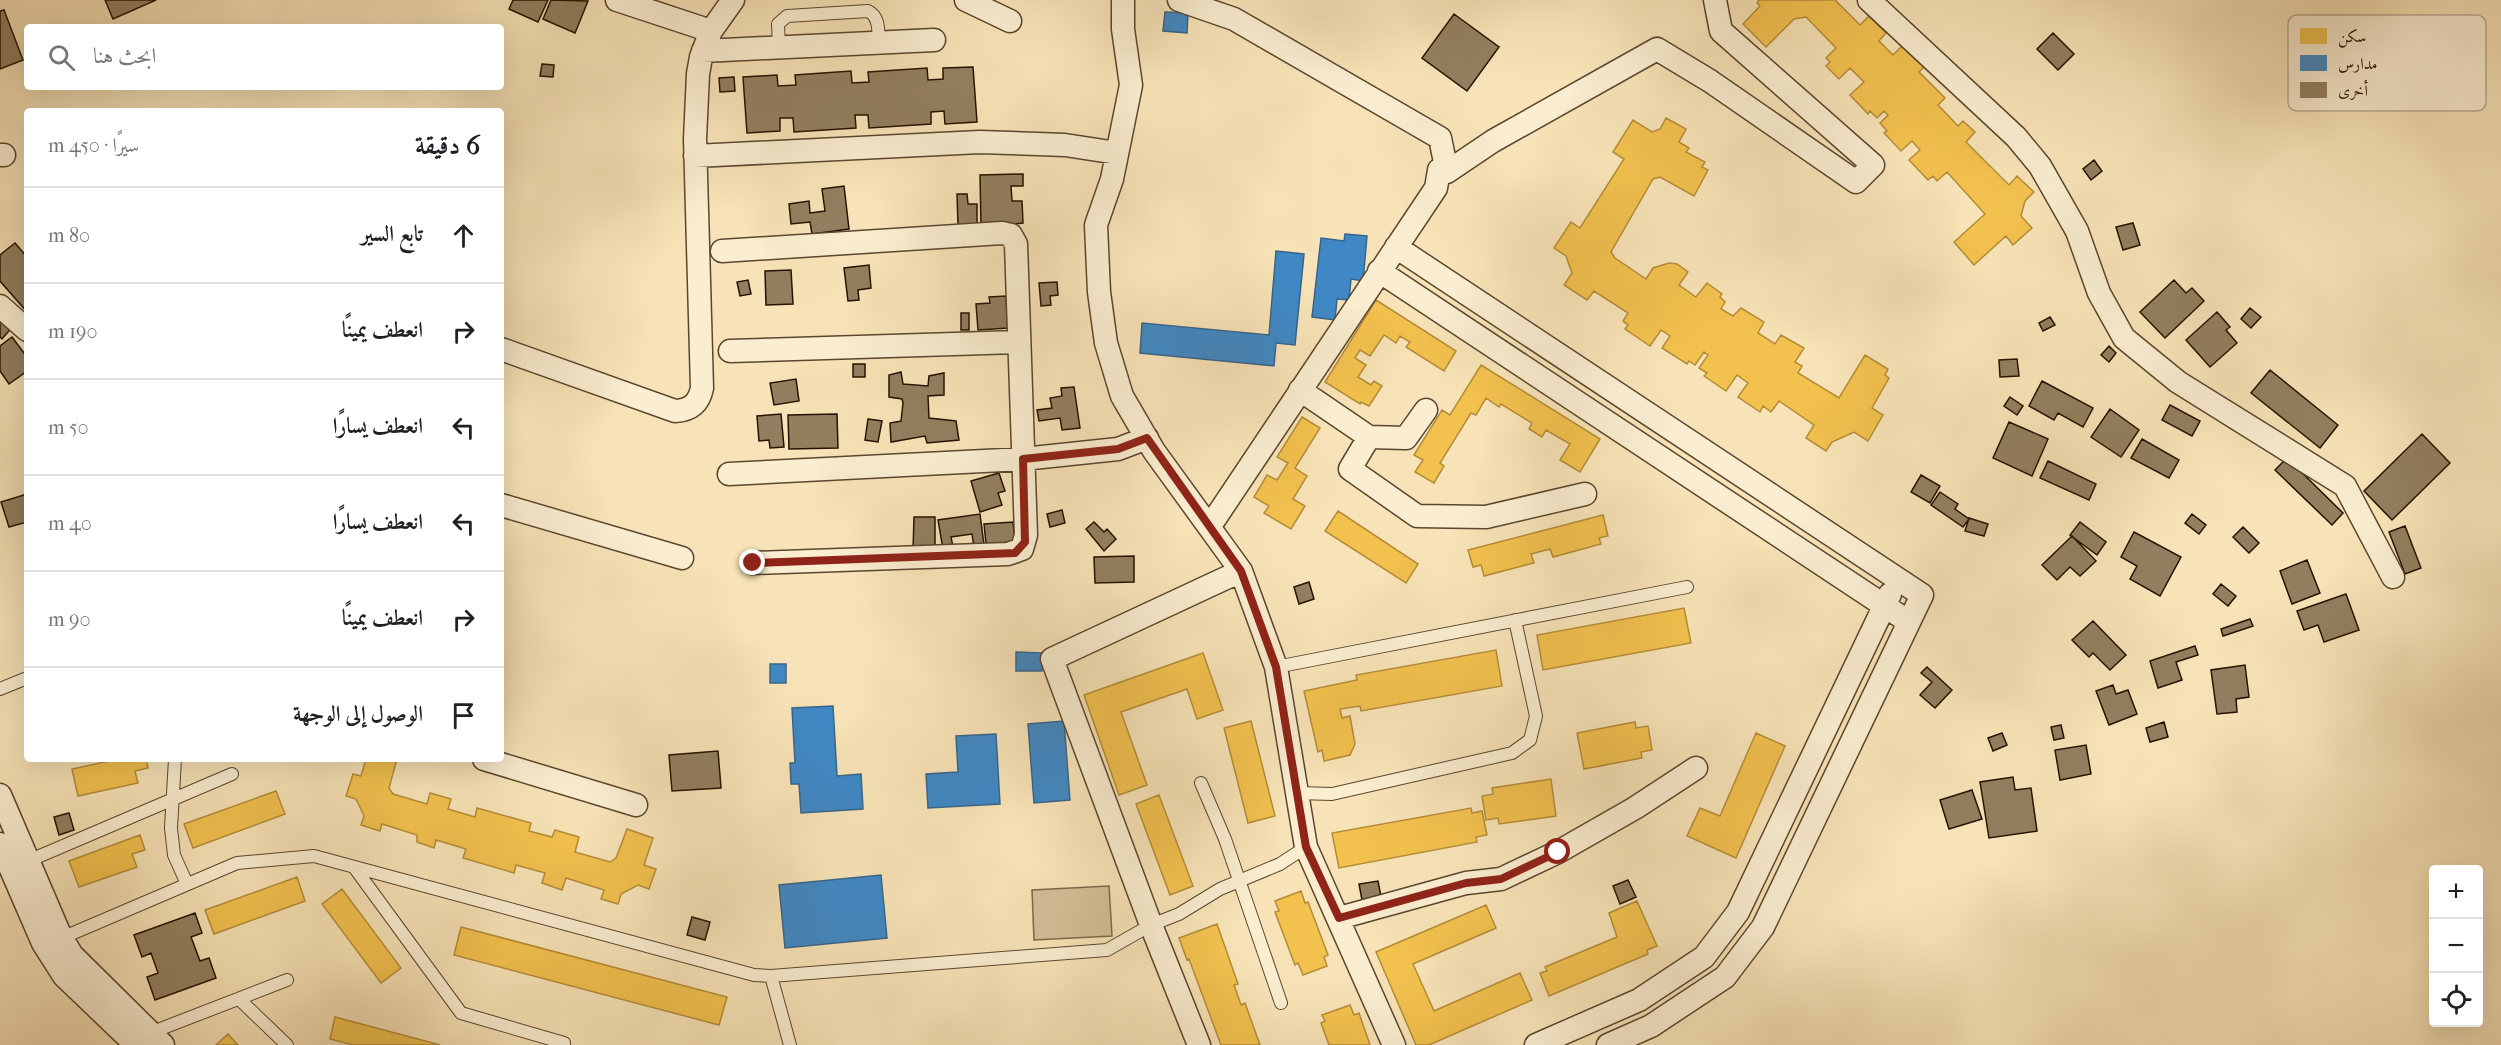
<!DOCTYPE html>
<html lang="ar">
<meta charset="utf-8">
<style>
:root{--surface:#fff;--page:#f2f2f2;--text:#202124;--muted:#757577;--line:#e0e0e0}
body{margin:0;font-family:"IM FELL French Canon",Amiri,serif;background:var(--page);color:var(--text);direction:rtl}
.controls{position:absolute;right:18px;bottom:18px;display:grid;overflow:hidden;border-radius:6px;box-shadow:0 6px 24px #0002}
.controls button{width:54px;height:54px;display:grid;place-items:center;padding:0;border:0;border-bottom:2px solid var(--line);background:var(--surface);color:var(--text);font:30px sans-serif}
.stop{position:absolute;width:18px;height:18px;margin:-14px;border:4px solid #8f2418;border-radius:50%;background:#fff}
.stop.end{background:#8f2418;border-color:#fff;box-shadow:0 2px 6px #0008}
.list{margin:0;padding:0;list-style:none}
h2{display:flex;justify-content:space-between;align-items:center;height:78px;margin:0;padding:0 24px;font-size:26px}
h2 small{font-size:20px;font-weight:400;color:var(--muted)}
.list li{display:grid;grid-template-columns:39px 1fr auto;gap:18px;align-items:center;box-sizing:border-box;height:96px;padding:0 24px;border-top:2px solid var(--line)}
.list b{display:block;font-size:22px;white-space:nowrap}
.list em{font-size:20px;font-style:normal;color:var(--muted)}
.icon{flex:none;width:33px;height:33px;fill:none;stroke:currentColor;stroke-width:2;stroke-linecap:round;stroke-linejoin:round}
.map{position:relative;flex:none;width:2501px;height:1045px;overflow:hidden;direction:ltr}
.search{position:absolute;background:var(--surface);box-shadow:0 6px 24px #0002;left:24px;top:24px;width:480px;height:66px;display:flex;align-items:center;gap:15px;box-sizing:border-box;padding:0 21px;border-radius:6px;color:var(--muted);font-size:22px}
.panel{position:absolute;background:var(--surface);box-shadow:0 6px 24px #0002;left:24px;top:108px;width:480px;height:654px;border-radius:6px;direction:rtl}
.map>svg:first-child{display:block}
</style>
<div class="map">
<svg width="2501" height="1045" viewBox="0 0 2501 1045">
<rect width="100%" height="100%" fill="#f7e3b7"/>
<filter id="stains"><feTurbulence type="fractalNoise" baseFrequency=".00333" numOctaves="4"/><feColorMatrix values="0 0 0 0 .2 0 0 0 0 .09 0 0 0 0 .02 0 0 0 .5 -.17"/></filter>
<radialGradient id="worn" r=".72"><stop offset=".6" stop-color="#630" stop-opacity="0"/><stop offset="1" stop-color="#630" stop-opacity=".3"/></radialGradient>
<path fill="#d3bf98" stroke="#7c684c" stroke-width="1.5" d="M1109,886L1112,936L1034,940L1032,890Z"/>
<path fill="#f2c14e" stroke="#b48c37" stroke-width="1.5" d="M1759,0H1835L1860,25L1869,16L1886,33L1879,41L1893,55L1902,46L1924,67L1919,72L1945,98L1938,105L1958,126L1963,121L1975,132L1966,142L2009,185L2017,176L2034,192L2025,201L2021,216L2032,228L2013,245L2006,236L1974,265L1954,242L1985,214L1947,172L1937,181L1933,176L1928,180L1909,160L1920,150L1912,141L1901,151L1884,133L1887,131L1880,123L1888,115L1884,111L1877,118L1870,111L1868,114L1850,95L1864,82L1850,68L1839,79L1826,66L1830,62L1826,58L1836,48L1806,17L1794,19L1766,47L1743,24L1760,6L1757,3Z
M1666,118L1686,129L1679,142L1689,148L1686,152L1705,162L1702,167L1708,170L1694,196L1660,177L1653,179L1611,252L1615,258L1646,279L1653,268L1669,263L1677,264L1688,272L1679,285L1696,297L1707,283L1722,294L1720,297L1725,302L1721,309L1733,316L1741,308L1764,322L1758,333L1775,344L1781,335L1804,348L1795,362L1802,366L1798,373L1839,398L1865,355L1888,369L1885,375L1889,378L1872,408L1883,415L1868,441L1854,432L1832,442L1826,451L1806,438L1814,425L1779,401L1771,412L1763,406L1760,412L1738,397L1748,383L1737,375L1726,391L1704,376L1707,373L1699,368L1708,355L1704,352L1695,365L1689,361L1687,364L1662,348L1670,336L1661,330L1650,346L1625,329L1628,325L1623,321L1628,313L1594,291L1587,300L1564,285L1572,273L1566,256L1554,248L1571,222L1580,228L1624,159L1613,152L1633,120L1652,132L1660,129Z
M1376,300L1456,351L1444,371L1406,347L1410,342L1400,336L1396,343L1384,335L1370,356L1360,350L1355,358L1366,365L1358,377L1371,385L1374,381L1382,386L1369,406L1361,402L1360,404L1325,382Z
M1481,365L1600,439L1580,472L1560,460L1570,444L1546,430L1542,437L1529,429L1532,423L1501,404L1499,407L1486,398L1476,415L1471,413L1440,463L1444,466L1434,483L1415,472L1423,460L1414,455L1442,410L1450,415Z
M1302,417L1320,428L1295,468L1307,476L1293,499L1305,506L1291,529L1264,513L1269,506L1254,497L1267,475L1277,480L1288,463L1277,457Z
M1338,511L1418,564L1406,583L1325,531Z
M1603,515L1608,536L1599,538L1601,544L1553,557L1550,549L1531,554L1534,563L1484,576L1481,565L1473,567L1468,550Z
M1684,608L1691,643L1543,670L1537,635Z
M1496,650L1502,686L1361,711L1360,706L1340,709L1342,718L1350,716L1355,744L1350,755L1324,761L1322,750L1318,752L1304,691L1357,680L1356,675Z
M1203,653L1223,710L1197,719L1187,689L1121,712L1147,785L1119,795L1084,695Z
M1251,721L1275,816L1248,823L1224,728Z
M1635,722L1636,728L1648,726L1652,750L1641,752L1642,758L1584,769L1577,733Z
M1756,733L1785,746L1736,858L1687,836L1700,808L1720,816Z
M118,759H146L148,768L135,771L138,783L78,796L72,769Z
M366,759H397L389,788L393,794L427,804L430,793L451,799L448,809L475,817L477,808L531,823L529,831L552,837L555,830L579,837L575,852L610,862L616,858L627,829L653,838L644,865L656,869L649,889L638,885L621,894L618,904L601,899L604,890L566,878L562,890L542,883L545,873L516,865L514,873L463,858L466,849L436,840L434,848L417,842V835L382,824L380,831L361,825L364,816L356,799L346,796L353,774L361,776Z
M1551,779L1556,816L1499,824L1498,818L1486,820L1482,796L1493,794L1492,788Z
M276,791L285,814L193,848L184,824Z
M1159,795L1193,886L1170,895L1136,804Z
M1471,808L1472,813L1482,811L1487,835L1476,837L1477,842L1339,868L1332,833Z
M140,835L145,850L132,854L137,867L79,887L69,861Z
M297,877L305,901L214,934L205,910Z
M342,889L401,968L381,983L322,904Z
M1301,891L1305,903L1308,902L1328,955L1324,957L1327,966L1303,975L1298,963L1295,965L1275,912L1279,911L1275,901Z
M1637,901L1657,946L1647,950L1648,954L1549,996L1540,973L1547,971L1545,967L1617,937L1609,913Z
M1486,905L1496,928L1413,964L1434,1011L1520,973L1532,1000L1429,1045H1416L1376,952Z
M1217,924L1238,984L1234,985L1241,1005L1245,1003L1260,1045H1221L1189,959L1187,960L1179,938Z
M461,927L727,997L719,1025L454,955Z
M1350,1005L1354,1015L1359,1013L1370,1045H1329L1321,1023L1325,1021L1322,1015Z
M335,1017L440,1045H353L330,1039Z
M228,1034L238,1045H216Z"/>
<path fill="#3f88c5" stroke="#37658a" stroke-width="1.5" d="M1165,12L1188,13L1187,33L1163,31Z
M1345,234L1367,236L1363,281L1351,279L1349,300L1337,299L1335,320L1312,317L1321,238L1344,241Z
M1276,251L1304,254L1295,345L1276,343L1274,366L1140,353L1142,323L1269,335Z
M1016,652L1042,653V671H1016Z
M770,664H786V683H770Z
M833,706L837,776L861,774L863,809L801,813L799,784H791L790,763H795L792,708Z
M1064,721L1070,800L1034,803L1028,724Z
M996,734L1000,804L928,808L926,774L958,772L956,736Z
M881,875L887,938L785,948L779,885Z"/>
<path fill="#927f5f" stroke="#251200" stroke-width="1.5" d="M105,0H156L113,19Z
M513,0H548L538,22L509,9Z
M551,0L588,1L575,33L543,19Z
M4,10L23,60L0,69V11Z
M1454,14L1499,47L1467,91L1422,58Z
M2053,33L2074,54L2058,70L2037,49Z
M542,64L554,65L553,77L540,76Z
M973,67L977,122L945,124L944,111L931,112V124L869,128L868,115H855L856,128L794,132L793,118H780V131L747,133L743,77L777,75L778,86L796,85L795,75L851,71L852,83L869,82L868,72L927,68L928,80L943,79V68Z
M734,77L735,91L720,92L719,78Z
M2094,160L2102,171L2091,180L2083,169Z
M1023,174V186H1011L1012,201H1022L1023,223L981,227L980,175Z
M844,186L849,229L812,234L810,222L791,224L789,204L809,201L810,213L825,211L822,189Z
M957,194H967L968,204H977V224L958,225Z
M2133,223L2140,245L2123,250L2116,227Z
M15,243L27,257V312L0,281V255Z
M869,265L871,288L858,290L859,300L848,301L844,268Z
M791,270L793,304L766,305L765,271Z
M748,280L751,294L740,296L737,282Z
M2174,280L2186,293L2192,288L2204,301L2165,338L2140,312Z
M1057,282L1058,295L1050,296L1051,305L1041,306L1039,283Z
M1006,296L1008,328L978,330L976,304L990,303L989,297Z
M2250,308L2261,317L2251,328L2241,319Z
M2217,312L2230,327L2226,330L2237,343L2210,367L2186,340Z
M961,313H969V330H961Z
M0,314L14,325L2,339L0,337Z
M2050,317L2055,325L2043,331L2039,323Z
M12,337L27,357V371L9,384L0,371V346Z
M2109,346L2116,353L2109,362L2101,355Z
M2017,359L2019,376L2000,377L1999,360Z
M853,364H865V377H853Z
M2270,370L2338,425L2320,448L2251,393Z
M901,372L903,384L928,386L929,376L944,373V395L928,396L929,418L956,421L959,440L927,443L925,436L891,442L890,423L901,421L903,403L902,399L889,397V375Z
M796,379L799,401L774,405L770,383Z
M2042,381L2093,408L2083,427L2058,413L2054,420L2029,406Z
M1074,387L1080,428L1062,430L1060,418L1039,421L1037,410L1052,408L1050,398L1062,396L1061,388Z
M2010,397L2023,406L2017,415L2004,406Z
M2170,405L2200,421L2192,436L2162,420Z
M2110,409L2139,430L2121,457L2091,437Z
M781,414L784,447L770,448L769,440L759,441L757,416Z
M837,414L838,448L789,449L788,415Z
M868,419L882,421L878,442L865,440Z
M2009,422L2048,439L2032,476L1993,458Z
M2422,434L2450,463L2392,520L2364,491Z
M2142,439L2179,460L2169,478L2131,458Z
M2287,458L2343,513L2332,525L2275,470Z
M2048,461L2096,484L2089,500L2040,478Z
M999,473L1005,491L998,493L1002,505L980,512L971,481Z
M1921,475L1940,486L1930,503L1911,492Z
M1940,492L1958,504L1955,509L1969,519L1963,527L1931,505Z
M27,494V522L9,527L1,502Z
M1062,510L1065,523L1050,527L1047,514Z
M980,514L984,545L974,547L972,534L951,537L953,547L943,549L938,520Z
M2192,514L2206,525L2199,534L2185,523Z
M914,517H935V551L913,550Z
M1969,518L1988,524L1984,536L1965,531Z
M1013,522L1015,542L986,544L984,524Z
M1094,522L1104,532L1107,529L1116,539L1104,551L1086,529Z
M2080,522L2106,542L2097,555L2070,535Z
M2405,526L2421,568L2405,574L2389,532Z
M2243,527L2259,543L2249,553L2233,537Z
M2134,532L2181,557L2160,596L2130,579L2137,566L2121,557Z
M2072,536L2096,561L2080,576L2070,567L2057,580L2042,565Z
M1134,556V582L1095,583L1094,557Z
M2307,560L2320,593L2292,604L2280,571Z
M1309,582L1314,599L1299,604L1294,587Z
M2221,584L2236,596L2228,606L2213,594Z
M2346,594L2359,630L2324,642L2318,625L2304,630L2297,611Z
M2250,619L2253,626L2223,636L2221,629Z
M2093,621L2126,655L2110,670L2093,653L2089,657L2072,640Z
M2195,646L2198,655L2176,662L2182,680L2158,688L2150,661Z
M2245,665L2249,697L2236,699L2237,712L2217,714L2211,670Z
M1927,667L1952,690L1935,708L1920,695L1932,682L1921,673Z
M2113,685L2116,694L2128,690L2137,714L2109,725L2096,691Z
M2164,722L2168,737L2150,742L2146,728Z
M2061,725L2064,738L2054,740L2051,727Z
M2002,733L2007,745L1993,751L1988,738Z
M2086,745L2091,774L2060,780L2055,750Z
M718,751L721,788L672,791L669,755Z
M2013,777L2015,790L2031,788L2037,831L1989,838L1980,782Z
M1972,790L1982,819L1949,829L1940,800Z
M69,813L74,830L59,835L54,817Z
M1628,880L1636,897L1620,904L1613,886Z
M1378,881L1381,897L1362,900L1359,884Z
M195,913L202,933L191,937L200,961L209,958L216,978L155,1000L147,977L158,973L151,953L142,957L134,935Z
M692,917L710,922L705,940L687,935Z"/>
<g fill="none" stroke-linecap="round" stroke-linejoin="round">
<defs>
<path id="lane" d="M779,47L778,24L787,16L868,11C880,17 878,31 879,43
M1276,667L1687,587
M0,689L27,678
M175,759L171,828L174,855L187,884
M1201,783L1225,839L1281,1003
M1297,793L1332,794L1512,753L1530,740L1536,716L1515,620
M28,861L232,774
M354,867L461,1013L564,1043V1045
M57,940L237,863L314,856L754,975L771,976L1107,950L1151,925L1179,914L1220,889L1280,864L1306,847
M771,976L790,1045
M240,1000L287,1045
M150,1033L287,980"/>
<path id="street" d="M617,0L711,31
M966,0L1010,21
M1123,0V29L1131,85L1112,179L1096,225L1099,292L1106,343L1122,396L1154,451L1241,571L1276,667L1306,847L1394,1045
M1179,0L1234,19L1440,138L1447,172L1439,170L1436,188L1210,526
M1869,0L2016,137L2040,166L2077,231L2099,293L2124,338L2178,382L2345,486L2393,577
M703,51L934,40
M0,155H4
M695,156L980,142L1065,145L1117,153
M1447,172L1493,141L1657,49L1710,81L1856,182L1873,165L1721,31L1715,0
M1396,247L1922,595L1763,927L1725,977L1651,1026L1608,1045
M722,251L1002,233L1011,235L1016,244L1026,535L1022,549L1008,554L753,563
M1379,271L1909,622
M0,306L27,330
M501,349L675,411C691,410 699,403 702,388L695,139L698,74L701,57L711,31L733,0
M730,351L1018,342
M1300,390L1369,437L1350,469L1417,516L1486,517L1585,494
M1369,437L1406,438L1426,410
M729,474L1023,459L1118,449L1147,438
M501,505L682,558
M484,759L636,805
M0,795L61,937L72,955L163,1045
M0,844L43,943L64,976L136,1045
M1339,918L1466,883L1501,879L1558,852L1635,808L1696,768
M1199,1045L1151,925L1052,659L1241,571
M1536,1045L1639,1000L1704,957L1738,912L1890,594"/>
</defs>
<use href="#lane" stroke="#5a462e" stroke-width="14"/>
<use href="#street" stroke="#5a462e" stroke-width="25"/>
<use href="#lane" stroke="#faedd0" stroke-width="12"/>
<use href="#street" stroke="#faedd0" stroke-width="22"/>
</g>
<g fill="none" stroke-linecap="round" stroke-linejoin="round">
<path stroke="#8f2418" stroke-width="8" d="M753,563L1015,553L1025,542L1023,459L1118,449L1147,438L1241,571L1276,667L1306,847L1339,918L1466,883L1501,879L1558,852"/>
</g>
<rect x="2288" y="15" width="198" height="96" rx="9" fill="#faedd0" stroke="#baab92" stroke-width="1.5"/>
<rect x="2300" y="28" width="27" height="16" fill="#f2c14e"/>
<rect x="2300" y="55" width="27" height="16" fill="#3f88c5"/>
<rect x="2300" y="82" width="27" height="16" fill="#927f5f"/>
<g font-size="16" fill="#251200">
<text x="2338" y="42">سكن</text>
<text x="2338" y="69">مدارس</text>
<text x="2338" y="96">أخرى</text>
</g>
<rect width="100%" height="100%" filter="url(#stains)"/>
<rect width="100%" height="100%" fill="url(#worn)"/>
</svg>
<div class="controls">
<button>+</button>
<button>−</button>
<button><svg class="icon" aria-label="locate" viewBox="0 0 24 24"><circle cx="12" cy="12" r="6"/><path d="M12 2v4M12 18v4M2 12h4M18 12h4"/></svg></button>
</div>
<div class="stop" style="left:1558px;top:852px"></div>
<div class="stop end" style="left:753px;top:563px"></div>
<div class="search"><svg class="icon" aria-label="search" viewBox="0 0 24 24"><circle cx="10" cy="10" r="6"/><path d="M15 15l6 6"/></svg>ابحث هنا</div>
<section class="panel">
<h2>6 دقيقة<small>سيرًا · 450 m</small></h2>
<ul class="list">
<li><svg class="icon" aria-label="ahead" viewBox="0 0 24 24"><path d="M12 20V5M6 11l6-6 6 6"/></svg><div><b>تابع السير</b></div><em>80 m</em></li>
<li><svg class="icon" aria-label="right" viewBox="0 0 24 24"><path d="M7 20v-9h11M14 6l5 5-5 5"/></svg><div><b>انعطف يمينًا</b></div><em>190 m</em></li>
<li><svg class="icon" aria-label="left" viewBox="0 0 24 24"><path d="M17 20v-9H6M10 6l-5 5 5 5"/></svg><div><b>انعطف يسارًا</b></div><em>50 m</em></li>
<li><svg class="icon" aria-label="left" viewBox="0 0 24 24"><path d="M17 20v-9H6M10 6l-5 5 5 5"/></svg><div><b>انعطف يسارًا</b></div><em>40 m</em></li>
<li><svg class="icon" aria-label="right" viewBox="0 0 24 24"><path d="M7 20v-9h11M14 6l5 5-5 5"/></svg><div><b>انعطف يمينًا</b></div><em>90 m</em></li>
<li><svg class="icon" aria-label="arrive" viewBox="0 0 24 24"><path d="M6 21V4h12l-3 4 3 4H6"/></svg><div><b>الوصول إلى الوجهة</b></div></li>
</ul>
</section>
</div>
